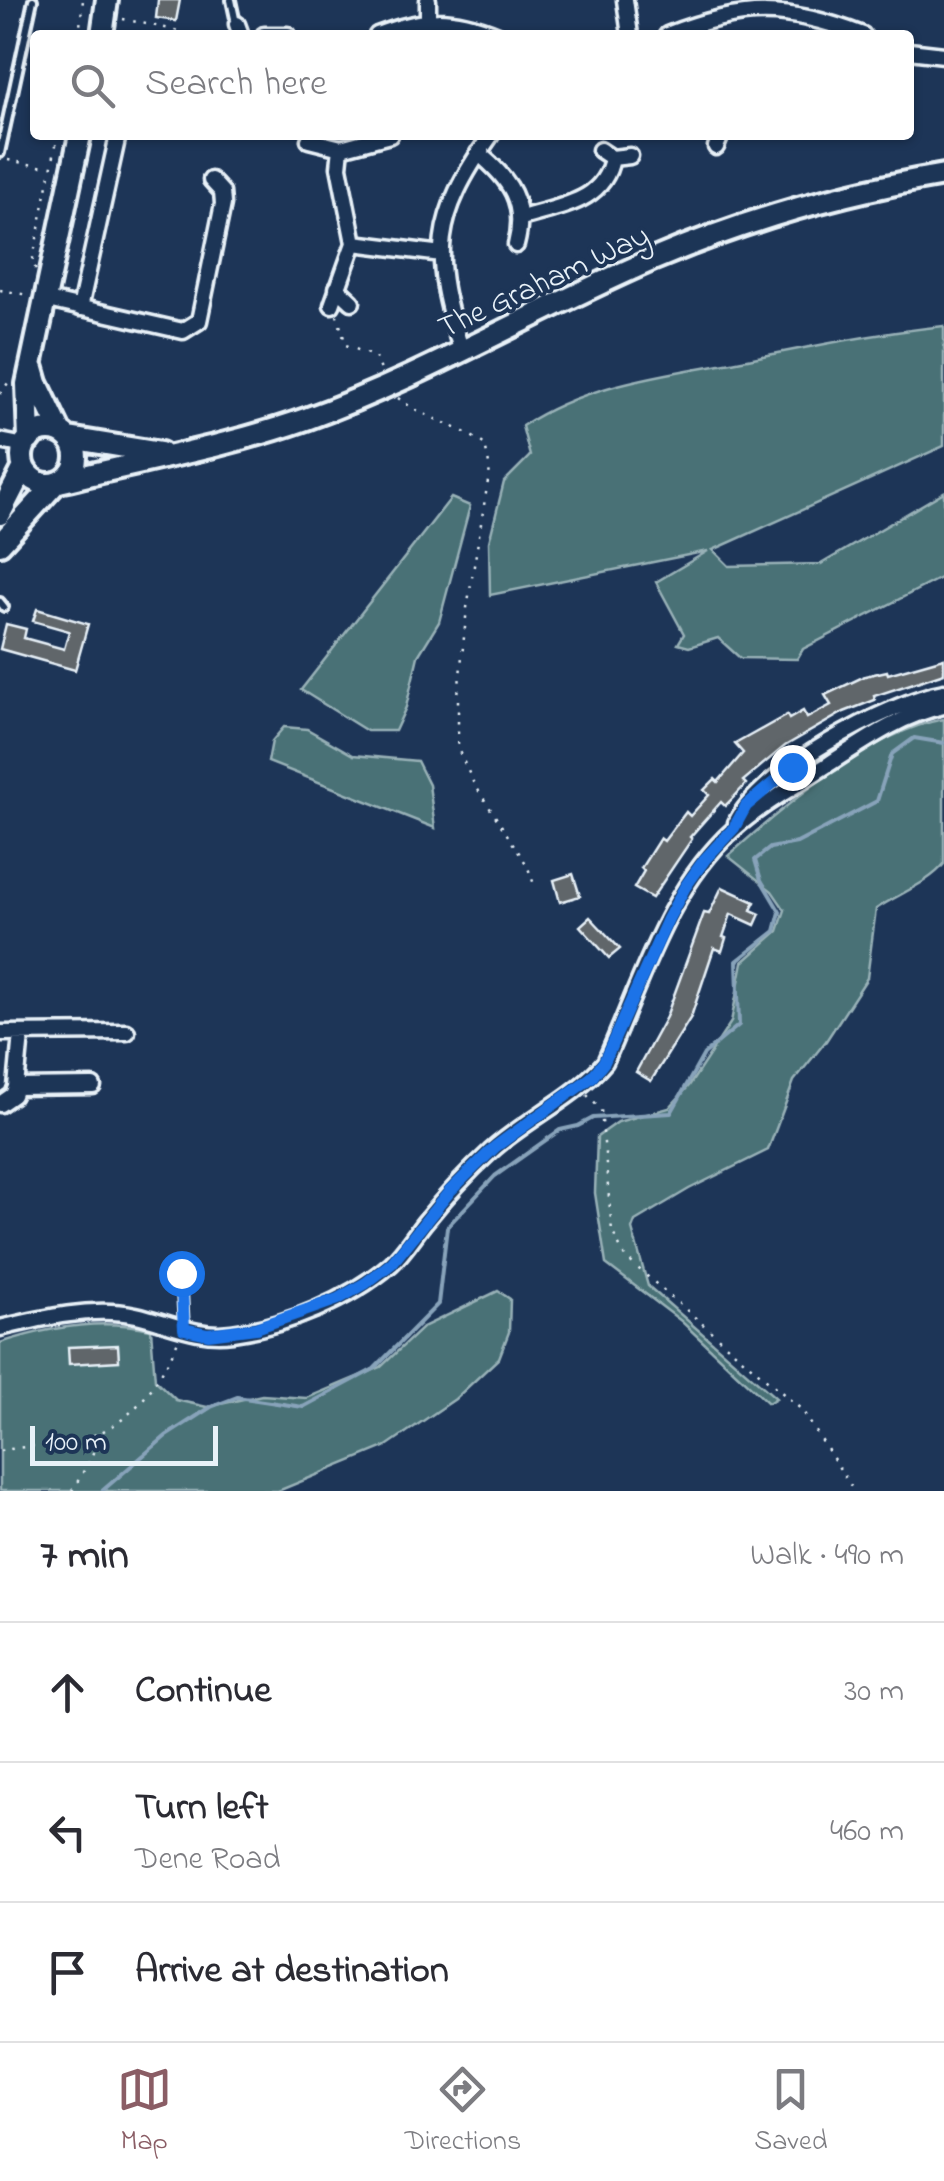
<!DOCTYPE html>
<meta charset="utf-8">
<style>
:root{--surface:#fff;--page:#f7f7f7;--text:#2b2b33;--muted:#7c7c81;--line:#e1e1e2;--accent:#8a5d65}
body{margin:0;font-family:"Indie Flower",sans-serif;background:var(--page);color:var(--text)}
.scale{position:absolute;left:30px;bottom:25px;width:188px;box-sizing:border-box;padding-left:10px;border:5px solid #e8f1f8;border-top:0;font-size:28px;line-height:35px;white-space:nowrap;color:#e8f1f8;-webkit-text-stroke:8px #1d3557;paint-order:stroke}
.stop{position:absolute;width:30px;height:30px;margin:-22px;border:8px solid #1a73e8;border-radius:50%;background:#fff}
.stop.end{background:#1a73e8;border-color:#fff;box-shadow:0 2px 10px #0008}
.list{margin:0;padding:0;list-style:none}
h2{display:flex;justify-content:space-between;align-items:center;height:130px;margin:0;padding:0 40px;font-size:42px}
h2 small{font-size:32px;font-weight:400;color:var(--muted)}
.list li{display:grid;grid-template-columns:65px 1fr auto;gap:30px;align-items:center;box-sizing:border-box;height:140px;padding:0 40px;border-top:2px solid var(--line)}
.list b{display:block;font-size:38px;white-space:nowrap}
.list p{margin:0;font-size:32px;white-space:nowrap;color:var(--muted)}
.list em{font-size:32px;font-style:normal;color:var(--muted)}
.icon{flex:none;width:55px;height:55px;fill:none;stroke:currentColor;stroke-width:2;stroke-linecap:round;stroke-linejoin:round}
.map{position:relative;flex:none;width:944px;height:1491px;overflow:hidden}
.search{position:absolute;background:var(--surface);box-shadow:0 2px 8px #0004;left:30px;right:30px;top:30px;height:110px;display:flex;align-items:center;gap:25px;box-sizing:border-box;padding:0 35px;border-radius:10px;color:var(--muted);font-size:38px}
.sheet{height:550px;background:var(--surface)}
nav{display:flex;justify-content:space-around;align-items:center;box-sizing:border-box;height:140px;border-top:2px solid var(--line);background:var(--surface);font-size:28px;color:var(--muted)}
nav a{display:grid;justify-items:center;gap:5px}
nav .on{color:var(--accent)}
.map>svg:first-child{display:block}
</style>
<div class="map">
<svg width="944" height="1491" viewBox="0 0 944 1491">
<rect width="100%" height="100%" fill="#1d3557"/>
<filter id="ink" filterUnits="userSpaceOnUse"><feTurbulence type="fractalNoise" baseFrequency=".01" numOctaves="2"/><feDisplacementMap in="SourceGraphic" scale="20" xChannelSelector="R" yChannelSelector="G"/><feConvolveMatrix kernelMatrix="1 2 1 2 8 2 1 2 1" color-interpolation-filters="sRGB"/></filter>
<g filter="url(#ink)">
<path fill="#487176" stroke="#98b1b7" stroke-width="2.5" d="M944,326V446L713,550L729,566L821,564L944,492V576L803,649L797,659L740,658L718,638L689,647L678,644L684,634L656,582L708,551L490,595L489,542L504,482L530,456L522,426C589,382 670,374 748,359C813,346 878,333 944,326Z
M451,498L470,506L439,622L418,656L406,707L395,731H367L301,690Z
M944,719V864C929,883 898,894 876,909L867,978L826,1041L794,1081L768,1150L689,1189L635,1221L632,1229L648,1286L776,1398L768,1403L681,1321L606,1264L595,1193L597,1137L618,1122L669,1108L689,1086L731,1022L743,962L778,931L785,910L772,891L728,856C783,807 870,732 944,719Z
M284,727L307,729L353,755L417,761L429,785L435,828L268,762L272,741Z
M498,1291L510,1299L509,1332L499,1358L455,1399L385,1447L278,1491H0V1343C48,1327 101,1318 151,1329L155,1380L176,1400L207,1407L262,1395L307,1398L381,1367L423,1327Z"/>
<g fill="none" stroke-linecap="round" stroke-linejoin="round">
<path stroke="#88a3ba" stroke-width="4" d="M102,1491L166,1436L211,1407L237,1397L303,1407L374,1369L438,1304L447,1227L495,1176L560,1130L578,1126L593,1118L671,1113L704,1054L739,1025L737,961L775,931L780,912L761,880L755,860L770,848L797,843L877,801L892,754L914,738L944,743"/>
</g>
<path fill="#60666b" stroke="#e8f1f8" stroke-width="2.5" d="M158,0H180L176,21L156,18Z
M37,609L88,624L75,670L0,649L6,624L26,629L24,638L64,649L69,631L33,621Z
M944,658V673L874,696L875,700L844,712L785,746L743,781L746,784L734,797L725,806L721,802L690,837L692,839L652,898L634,888L644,871L641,868L660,838L664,841L686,812L690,816L709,795L704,790L715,779L718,782L743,753L735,744L787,715L789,719L803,711L807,718L831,705L825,695L865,676L887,671L888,674Z
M573,874L580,896L560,902L554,880Z
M722,887L755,902L751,910L760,914L755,925L731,914L723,937L726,938L722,951L714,948L691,1017L651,1081L636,1072L666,1017L704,913L709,914Z
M590,917L620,949L609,958L580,926Z
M118,1345L119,1361L69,1364L68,1347Z"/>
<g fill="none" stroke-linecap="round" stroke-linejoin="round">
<defs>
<path id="service" d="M231,0L236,23
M0,153L33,0
M0,602L4,607
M181,1273L184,1328"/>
<path id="minor" d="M625,0L630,35
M428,20V0
M237,24L241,35
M264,35H288
M377,35C424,17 451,16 498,35
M667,35C744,5 786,6 863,35
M909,51L944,55
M309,140L341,148
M716,147L721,135
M600,150L612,158L630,156
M478,153C510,179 527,203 516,245
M522,218C559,206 604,203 612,158
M354,243L442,254
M337,288L352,302
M43,299L183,331L199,321L223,204L222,192L211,180
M332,305L354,243L339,167L341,148L390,135
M80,308L118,135
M462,352C431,255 432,219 491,135
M0,441L25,446
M736,823C759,772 889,702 944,692
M0,1033L127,1032
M16,1087L93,1086
M0,1104L13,1095L16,1087L21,1034
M0,1328C42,1318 92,1306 136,1315C168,1322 198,1338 232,1333C286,1326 349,1300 391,1264C404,1252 413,1237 424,1223C445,1197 467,1173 491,1151C527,1118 574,1099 605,1062C641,983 667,889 734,829C762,804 797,785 829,764C865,741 901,715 944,706"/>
<path id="secondary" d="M102,35L107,0
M33,369L37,383L61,433
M22 457a27 27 0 1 1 54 0a27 27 0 1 1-54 0Z
M69,438L161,453
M29,440L27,384L80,135
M63,481C144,461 227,447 306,419C426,376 536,310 652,260C746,220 843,192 944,175
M0,514L24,467
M0,544L56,483"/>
</defs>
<use href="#service" stroke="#e8f1f8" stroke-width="14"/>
<use href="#minor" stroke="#e8f1f8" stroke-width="21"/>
<use href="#secondary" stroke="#e8f1f8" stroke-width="28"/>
<path stroke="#e8f1f8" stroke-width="2.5" stroke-dasharray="2.5 8" stroke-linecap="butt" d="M123,19L179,31L180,35
M79,35L83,0
M8,160L49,168
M36,269L32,263L58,135
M0,290L28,295
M337,315L346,345L375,357L381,370
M0,394L8,383
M398,398C425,419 457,424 485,445L490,469L467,608L458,695V749L473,782L527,865L535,887
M587,1095L601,1110L612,1231L625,1257L802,1410L854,1491
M0,1451C28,1445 58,1445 85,1438C134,1424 159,1382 179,1339
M72,1491L89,1462L103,1430"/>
<use href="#service" stroke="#1d3557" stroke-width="6"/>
<use href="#minor" stroke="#1d3557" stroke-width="14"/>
<use href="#secondary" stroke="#1d3557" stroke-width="20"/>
</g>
</g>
<g fill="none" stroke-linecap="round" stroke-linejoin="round" filter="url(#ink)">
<path stroke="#1a73e8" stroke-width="12" d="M181,1273L184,1329L208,1334L256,1328L338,1299L366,1283L392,1263L450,1191L495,1147L592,1077L604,1062L668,919L685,887L705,859L734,828L746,806L792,767"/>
</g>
<g text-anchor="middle" stroke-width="8" stroke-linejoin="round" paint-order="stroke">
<g font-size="32" fill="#e8f1f8" stroke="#1d3557">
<text transform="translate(543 280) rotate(-25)" y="11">The Graham Way</text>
</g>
</g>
</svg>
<div class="scale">100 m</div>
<div class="stop" style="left:181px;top:1273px"></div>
<div class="stop end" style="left:792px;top:767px"></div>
<div class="search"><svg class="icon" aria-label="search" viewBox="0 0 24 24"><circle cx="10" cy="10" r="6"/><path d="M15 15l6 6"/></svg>Search here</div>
</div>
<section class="sheet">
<h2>7 min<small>Walk · 490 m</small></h2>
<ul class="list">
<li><svg class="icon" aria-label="ahead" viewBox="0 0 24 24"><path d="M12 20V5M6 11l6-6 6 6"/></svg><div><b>Continue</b></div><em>30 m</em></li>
<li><svg class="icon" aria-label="left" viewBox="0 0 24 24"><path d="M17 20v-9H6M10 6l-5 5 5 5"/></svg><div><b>Turn left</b><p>Dene Road</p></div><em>460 m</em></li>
<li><svg class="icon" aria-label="arrive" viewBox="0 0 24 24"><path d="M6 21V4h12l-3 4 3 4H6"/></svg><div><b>Arrive at destination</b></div></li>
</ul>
</section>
<nav>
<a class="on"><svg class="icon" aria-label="map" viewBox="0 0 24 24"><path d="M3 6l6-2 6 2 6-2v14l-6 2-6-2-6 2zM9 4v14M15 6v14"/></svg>Map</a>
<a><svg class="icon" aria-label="directions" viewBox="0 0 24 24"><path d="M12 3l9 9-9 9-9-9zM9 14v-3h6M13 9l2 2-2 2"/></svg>Directions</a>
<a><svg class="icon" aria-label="saved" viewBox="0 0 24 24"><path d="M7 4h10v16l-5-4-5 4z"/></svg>Saved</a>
</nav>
